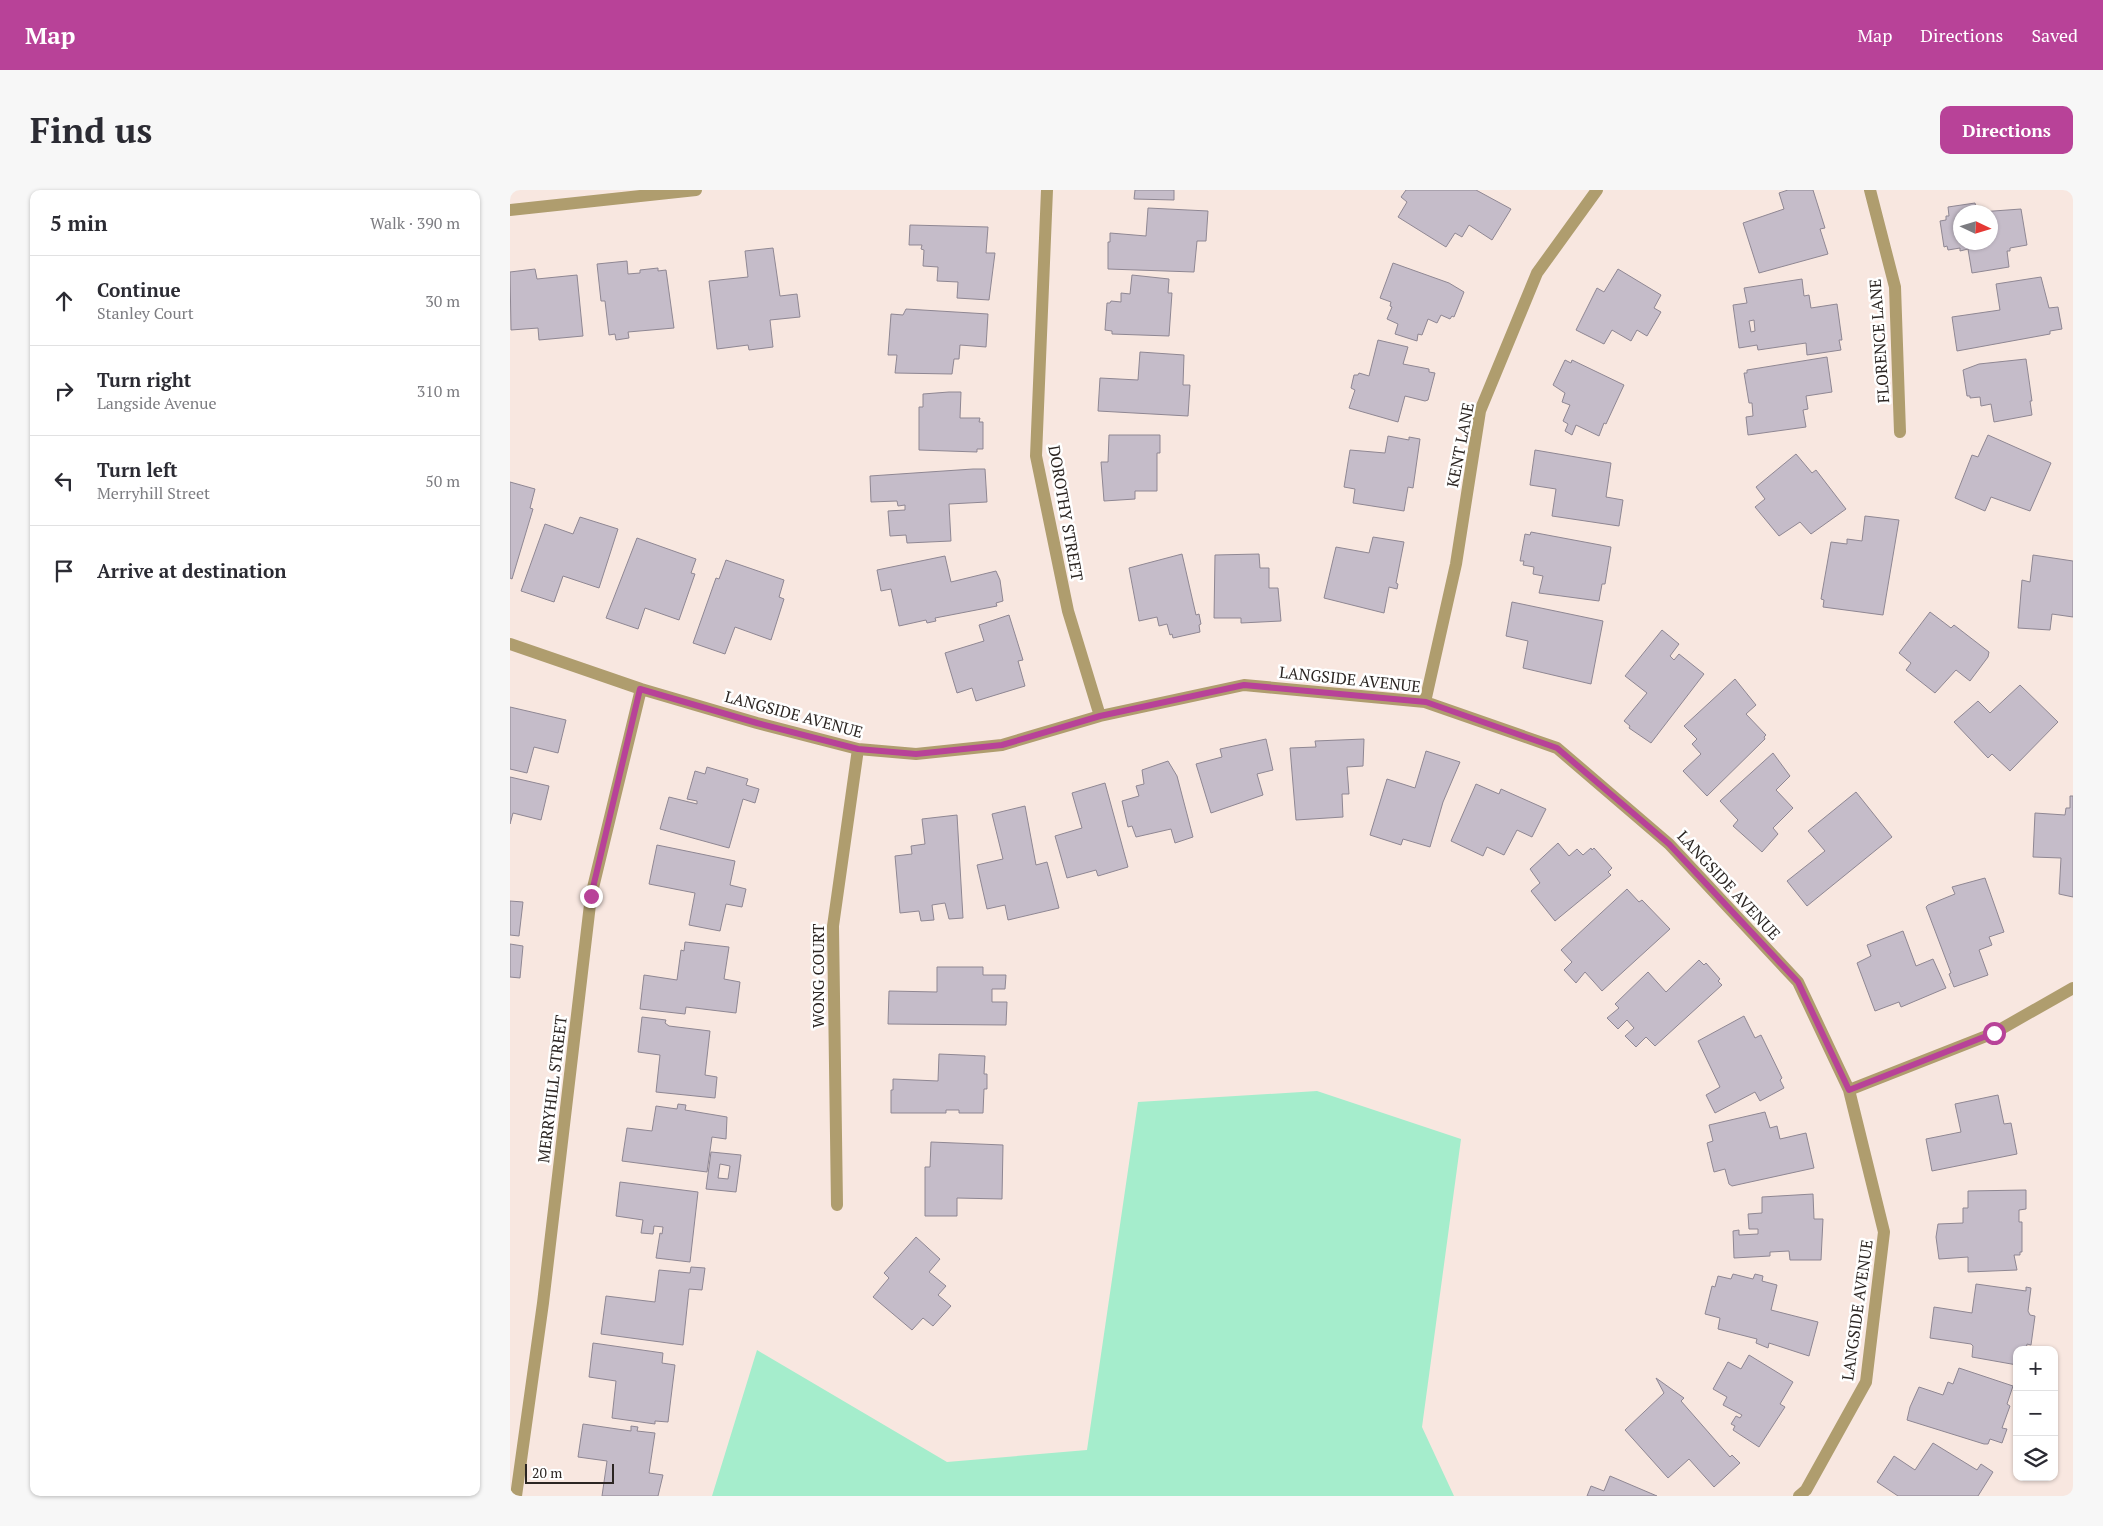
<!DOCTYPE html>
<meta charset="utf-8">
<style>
:root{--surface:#fff;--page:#f7f7f7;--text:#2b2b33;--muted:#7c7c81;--line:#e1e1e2;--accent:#b84298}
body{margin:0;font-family:"PT Serif",serif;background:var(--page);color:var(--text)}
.controls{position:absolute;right:15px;bottom:15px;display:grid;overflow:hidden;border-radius:10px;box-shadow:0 1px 4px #0004}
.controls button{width:45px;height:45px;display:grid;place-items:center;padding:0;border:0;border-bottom:1px solid var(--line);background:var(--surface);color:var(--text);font:25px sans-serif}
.compass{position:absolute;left:1443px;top:15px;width:45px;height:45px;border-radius:50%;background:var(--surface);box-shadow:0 1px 4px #0004;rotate:94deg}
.scale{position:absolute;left:15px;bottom:12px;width:89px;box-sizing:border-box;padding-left:5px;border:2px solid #2b2522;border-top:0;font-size:14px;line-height:18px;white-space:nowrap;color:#2b2522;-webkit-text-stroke:4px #fff;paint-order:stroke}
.stop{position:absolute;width:15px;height:15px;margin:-11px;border:4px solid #b84298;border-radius:50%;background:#fff}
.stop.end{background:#b84298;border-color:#fff;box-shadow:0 1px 5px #0008}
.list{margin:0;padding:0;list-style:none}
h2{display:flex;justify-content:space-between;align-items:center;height:65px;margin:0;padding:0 20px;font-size:21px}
h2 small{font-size:16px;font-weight:400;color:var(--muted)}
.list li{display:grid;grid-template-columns:32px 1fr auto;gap:15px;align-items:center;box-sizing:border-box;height:90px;padding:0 20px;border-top:1px solid var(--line)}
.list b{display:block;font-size:19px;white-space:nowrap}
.list p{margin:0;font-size:16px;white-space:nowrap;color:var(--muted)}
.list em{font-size:16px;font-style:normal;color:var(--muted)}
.icon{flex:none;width:28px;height:28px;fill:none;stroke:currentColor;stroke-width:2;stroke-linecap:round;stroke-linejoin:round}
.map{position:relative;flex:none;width:1563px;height:1306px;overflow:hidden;border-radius:10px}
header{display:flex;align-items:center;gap:30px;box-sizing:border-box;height:70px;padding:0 25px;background:var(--accent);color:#fff}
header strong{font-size:24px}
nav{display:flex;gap:28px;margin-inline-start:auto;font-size:18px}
.intro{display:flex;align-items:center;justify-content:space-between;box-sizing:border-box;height:120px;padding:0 30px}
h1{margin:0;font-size:35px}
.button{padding:12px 22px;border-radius:10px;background:var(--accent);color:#fff;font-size:18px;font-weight:700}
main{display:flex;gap:30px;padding:0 30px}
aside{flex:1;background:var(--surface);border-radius:10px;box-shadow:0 1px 4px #0004}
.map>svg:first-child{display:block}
</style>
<header>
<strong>Map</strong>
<nav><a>Map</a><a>Directions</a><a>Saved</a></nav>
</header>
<div class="intro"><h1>Find us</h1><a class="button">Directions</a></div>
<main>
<aside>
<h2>5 min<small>Walk · 390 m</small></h2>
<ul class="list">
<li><svg class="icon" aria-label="ahead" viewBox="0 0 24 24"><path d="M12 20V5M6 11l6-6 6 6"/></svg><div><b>Continue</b><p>Stanley Court</p></div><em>30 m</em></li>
<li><svg class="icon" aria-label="right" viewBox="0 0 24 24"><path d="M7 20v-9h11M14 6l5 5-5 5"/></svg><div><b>Turn right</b><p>Langside Avenue</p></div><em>310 m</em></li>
<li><svg class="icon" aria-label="left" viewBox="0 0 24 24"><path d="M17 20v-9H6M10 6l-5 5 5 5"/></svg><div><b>Turn left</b><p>Merryhill Street</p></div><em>50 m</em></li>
<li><svg class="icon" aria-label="arrive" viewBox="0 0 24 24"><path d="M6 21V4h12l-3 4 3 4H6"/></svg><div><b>Arrive at destination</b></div></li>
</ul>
</aside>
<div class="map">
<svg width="1563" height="1306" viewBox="0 0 1563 1306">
<rect width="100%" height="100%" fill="#f8e7e0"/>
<path fill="#a5edcc" d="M807,901L951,949L912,1237L944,1306H202L247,1160L437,1272L577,1260L628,912Z"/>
<path fill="#c5bcc9" stroke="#8f8793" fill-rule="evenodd" d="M625,0H664V10L624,9Z
M896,0H966L1001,19L982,50L959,35L952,47L945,43L936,57L888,27L897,12L891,7Z
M1278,0H1303L1315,38L1310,39L1318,64L1249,83L1233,33L1274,19L1269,3Z
M1465,13L1467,22H1450V52H1480V22H1470L1511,19L1517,55L1500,58V61H1497L1499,77L1462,83L1458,59L1450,61V58L1438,60L1437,56L1434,57L1430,31L1436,30V26H1439L1438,17Z
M638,18L698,21L696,51H687L684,82L598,79V52H600V43L636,46Z
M400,35L478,37L476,63H485L479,110L447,108L448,92L427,91L428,77L413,76L414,60L411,59L412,55H399Z
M263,58L270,106L287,104L290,127L260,130L263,157L239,160L238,155L207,159L199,91L238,87L235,61Z
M117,71L118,84L130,83V80L148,78V81L156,80L164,138L118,142L119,148L106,150L105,144L99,145L95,111H91L87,74Z
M883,73L939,93L954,102L944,127L942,126L940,129L931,125L927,133L918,129L912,145L908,144L907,151L885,144L888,134L877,129L882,117L880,116L881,112L870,108Z
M25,79L27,89L67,85L73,146L29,150L28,138L1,140L0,82Z
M1108,79L1151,105L1144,118L1151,122L1137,146L1127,140L1121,151L1102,140L1094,154L1066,140L1087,98L1094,102Z
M622,85L659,89L658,103H662L659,146L602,144V141L595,140L597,113H600L601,111L611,112V103L620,104Z
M1531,87L1539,118L1548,117L1552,139L1540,141V144L1447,161L1442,127L1490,120L1486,94Z
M1292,89L1294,106L1299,105L1301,118L1327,114L1332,150H1329L1331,160L1297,165L1296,153L1248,160L1247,155L1229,158L1223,115L1237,113L1234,98ZM1244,130L1245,141L1241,142L1239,131Z
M396,119L478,124L476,157L450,155L449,169H444L442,184L385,183L387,165H378L381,124L393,125Z
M868,150L898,157L893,174L919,179V182L925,183L918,210L915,211L895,206L888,232L839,218L845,200L841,198L844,185H848L849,183L859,186Z
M630,162L674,165L673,195H680L678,226L588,221L590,188L628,190Z
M1317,167L1322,202L1296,206L1298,219L1293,220L1296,237L1238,245L1236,227L1243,226L1242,213H1239L1234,183H1237V180Z
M1516,169L1522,211H1520L1522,225L1484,232L1481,214L1471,216L1470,207L1460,208V206H1457L1453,180L1469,174Z
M1055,170L1061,173L1062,170L1114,195L1096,234L1094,233L1089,246L1066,235L1062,245L1055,241L1058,234L1053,231L1060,215L1052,212L1055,203L1043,195Z
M439,202H451L450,228H470L469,232H473V259H467V262L409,260V217H413V204Z
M599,245H650V263H647V301H625V309L594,311L591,272H598Z
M1478,245L1541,273L1520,321L1481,307L1475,321L1445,308L1462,265L1468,267Z
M878,246L899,250V247L910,249L903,298L898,297L894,321L843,313L845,299L834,297L840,260L875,263Z
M1025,260L1101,273L1096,307L1113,310L1109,336L1042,326L1046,299L1020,295Z
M1286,264L1302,283L1306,280L1336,319L1301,344L1290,332L1269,346L1245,317L1255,309L1246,297Z
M463,279H475L477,312L439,314L441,351L397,353L396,345L380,346L378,321L395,320V315L388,316L387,311L361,312L360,286Z
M0,292L25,299L20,318L23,319L2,389L0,388Z
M1355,326L1389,330L1373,425L1313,417L1314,410L1311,409L1321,352L1337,354V349L1352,351Z
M70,327L108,339L89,398L53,386L44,412L11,401L35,334L63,344Z
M1021,342L1101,357L1095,394H1092L1089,411L1029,403L1033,386L1023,384L1024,377L1013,375L1014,371H1010L1015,344L1020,345Z
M863,347L894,352L886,393L888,394L887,399L879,397L874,423L814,408L826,357L859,363Z
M127,348L186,369L181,383L185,384L169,430L135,418L128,439L96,428Z
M672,364L686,425L689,424L691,434L689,435L690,442L663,448L662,444L660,445L657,434L649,436L647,427L629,431L619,378Z
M749,364L750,378H759V398H768L771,431L731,433V428H704L705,365Z
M1523,365L1563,371V427L1542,424L1540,440L1508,438L1512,390L1520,392Z
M435,366L441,392L486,381L490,390L493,411L486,413L487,416L425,428L426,431L417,433L416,430L389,436L381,399L371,401L367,380Z
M216,370L274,390L269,407L274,409L261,450L225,437L215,464L183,453L206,388L209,389Z
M1002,412L1093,431L1081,494L1013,478L1018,451L996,446Z
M1420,422L1441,438L1444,435L1479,462L1478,467L1460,491L1446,480L1425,503L1396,480L1401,473L1389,463Z
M499,425L513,470L508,471L515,496L466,511L462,498L447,503L435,463L474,451L469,435Z
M1152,440L1169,454L1160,466L1164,470L1169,464L1194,484L1141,553L1119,538L1120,536L1114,531L1137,503L1115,486Z
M1225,489L1246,515L1236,524L1256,545L1254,547L1255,549L1197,606L1173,581L1191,564L1182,554L1187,549L1174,536Z
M1510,495L1548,532L1500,581L1482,564L1478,568L1444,532L1468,511L1480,523Z
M0,517L56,530L48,563L24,557L17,583L0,579Z
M756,549L763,580L747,584L753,605L701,623L686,574L712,567L710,559Z
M854,549L853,576L837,577L839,604H832L833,627L786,630L780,558L806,557L805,551Z
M916,561L950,572L933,612L920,657L893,649L891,655L860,645L877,589L905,598Z
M1263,563L1280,586L1266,600L1283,618L1263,638L1268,644L1252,662L1223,636L1228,630L1210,611Z
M658,571L667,586L683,647L665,653L661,639L626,647L622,636L618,637L612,611L629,606L626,596L634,594L632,580Z
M197,577L238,589L236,595L249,599L245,613L233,609L219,658L150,639L159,607L187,614V611L177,609L185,581L195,584Z
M0,587L39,596L31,630L3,623L0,634Z
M595,593L618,677L588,686L586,680L557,688L545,646L572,638L562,603Z
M966,594L989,604L991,599L1036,619L1022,647L1007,640L994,665L977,657L973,666L941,651Z
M1346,602L1382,647L1297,716L1277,691L1315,661L1298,641Z
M1560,606H1563V707L1549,704L1551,668L1523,667L1525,623L1555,625L1556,618H1560Z
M515,616L526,675L537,672L549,718L498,730L495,715L477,719L467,675L493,669L482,624Z
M447,625L453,728L439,729L435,713L422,715L424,730L411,731L409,721L390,723L385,666L402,664L401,656L415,654L412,629Z
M1048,653L1059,666L1067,659L1073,665L1081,658L1082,660L1084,658L1102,678L1098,682L1101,685L1045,731L1021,701L1030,693L1020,679Z
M147,655L225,671L220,695L236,699L232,717L216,714L210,741L179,735L185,703L139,694Z
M1475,688L1494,742L1479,747L1482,755L1469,760L1478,785L1444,797L1439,784L1441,783L1416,717L1418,715L1445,704L1442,697Z
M1117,699L1129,712L1132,710L1160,739L1092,801L1075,782L1066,793L1054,780L1062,772L1051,760Z
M0,711L13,712L9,746L0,745Z
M1393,741L1406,776L1423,769L1436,798L1391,817L1389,812L1365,821L1347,773L1361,766L1357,755Z
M175,752L219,757L214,789L230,792L226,823L176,817L175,824L130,819L134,785L167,790L171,760L174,761Z
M0,754L13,756L10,788L0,787Z
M1189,770L1194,775L1196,773L1210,789L1208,791L1212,795L1145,856L1136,847L1126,857L1115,846L1124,838L1117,830L1108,839L1097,828L1109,818L1105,814L1138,782L1156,802Z
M427,777H473V785H496L495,799H482V812H497L496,835L378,834L379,801L427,802Z
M1234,826L1245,848L1251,845L1272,888L1270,890L1274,898L1250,911L1245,902L1205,923L1196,905L1210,897L1188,851Z
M132,827L156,830L155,833L159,836L200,841L195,885L207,887L205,908L146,902L150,865L128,862Z
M429,864L475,866L474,884H477V899H474L473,923H449V920H436V923H381V900H383V889L428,891Z
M1488,905L1494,934L1501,933L1507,964L1422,981L1416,949L1451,942L1445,914Z
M168,914L176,915L175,920L217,927L216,949L202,947L197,982L112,971L117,938L142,941L146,916L167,919Z
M1255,922L1260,938L1267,936L1270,949L1296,943L1304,978L1222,996L1219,994L1215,979L1204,982L1197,953L1203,951L1199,935Z
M421,952L493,955L492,1009L447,1008V1026H415V977H420Z
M201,962L231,965L226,1002L196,999ZM210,974L220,976L218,989L208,988Z
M110,992L188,1002L180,1072L146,1068L150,1043L152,1044L153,1037L144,1036L143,1044L131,1043L133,1030L106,1026Z
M1516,1000V1019L1509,1020V1032H1512V1062H1510V1065H1504L1507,1080L1458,1082V1067L1429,1069L1426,1047L1428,1034L1453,1033V1018H1458V1001Z
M1303,1004L1304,1029H1313L1311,1070H1280L1279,1061L1260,1062V1066L1224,1068L1223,1041L1229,1040V1045L1248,1044V1039H1239L1238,1024L1252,1023V1007Z
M406,1047L430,1069L419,1082L436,1096L428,1105L441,1116L423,1136L413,1128L402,1140L363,1107L379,1088L374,1083Z
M181,1077L195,1078L192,1100L179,1099L173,1155L91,1144L96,1106L145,1112L149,1080L180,1083Z
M1223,1084L1243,1089L1245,1084L1253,1086L1252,1091L1267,1095L1261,1120L1308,1132L1299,1166L1259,1153L1258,1158L1246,1153L1247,1149L1208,1139L1210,1128L1195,1124L1202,1096L1205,1097L1208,1086L1221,1089Z
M1466,1094L1516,1101V1097L1521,1098L1518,1121L1520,1125L1525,1126L1521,1155L1517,1154L1516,1160H1507V1175L1462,1167L1463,1156L1461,1154L1420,1148L1424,1117L1462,1123Z
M83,1153L153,1163L152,1173L165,1175L158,1232L145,1231V1234L102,1228L106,1191L79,1187Z
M1239,1165L1283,1192L1270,1214L1275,1217L1249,1257L1223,1240L1225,1236L1221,1234L1226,1226L1230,1228L1232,1225L1213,1215L1217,1207L1203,1199L1218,1172L1231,1179Z
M1449,1178L1503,1196L1497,1214L1500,1216L1492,1238L1497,1239L1492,1253L1480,1249L1478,1254H1474L1397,1230L1400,1217L1409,1197L1433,1205L1438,1192L1443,1194Z
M1146,1188L1174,1208L1171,1211L1220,1267L1222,1265L1230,1273L1204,1297L1179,1269L1158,1288L1115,1240L1154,1203Z
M73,1234L121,1241V1236L128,1237L127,1241L145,1243L139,1283L153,1285L148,1306H92L97,1271L68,1267Z
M1423,1253L1467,1280L1471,1274L1483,1282L1468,1306H1388L1367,1292L1384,1266L1405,1280Z
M1100,1286L1147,1306H1077L1081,1296L1094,1301Z"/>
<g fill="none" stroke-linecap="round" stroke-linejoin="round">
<path stroke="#af9d6e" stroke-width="12" d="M537,0L526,266L558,421L590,526
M1360,0L1385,97L1390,242
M0,20L186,0
M0,454L131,499L247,533L348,559L406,564L492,555L590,526L734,495L915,512L1047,558L1159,654L1288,792L1339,900L1374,1042L1356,1192L1296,1300L1289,1306
M915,512L946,374L970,221L1027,83L1087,0
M1339,900L1484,843L1563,798
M327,1015L323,736L348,559
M6,1306L33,1113L81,706L131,499"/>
</g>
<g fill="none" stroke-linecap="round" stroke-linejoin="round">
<path stroke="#b84298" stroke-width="6" d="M81,706L130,499L247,533L348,559L406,564L492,555L590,526L734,495L916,512L1047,558L1159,654L1288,792L1339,900L1484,843"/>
</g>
<g text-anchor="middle" stroke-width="5" stroke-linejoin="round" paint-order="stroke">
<g font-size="16" fill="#2b2522" stroke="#fff">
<text transform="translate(1369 151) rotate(-94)" y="6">FLORENCE LANE</text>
<text transform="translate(950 255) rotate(-79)" y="6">KENT LANE</text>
<text transform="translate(556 323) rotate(80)" y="6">DOROTHY STREET</text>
<text transform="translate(840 489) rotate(6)" y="6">LANGSIDE AVENUE</text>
<text transform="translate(284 524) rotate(15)" y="6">LANGSIDE AVENUE</text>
<text transform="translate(1219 695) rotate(47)" y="6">LANGSIDE AVENUE</text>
<text transform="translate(308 786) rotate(-90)" y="6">WONG COURT</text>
<text transform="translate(42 899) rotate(-83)" y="6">MERRYHILL STREET</text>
<text transform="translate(1347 1120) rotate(-82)" y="6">LANGSIDE AVENUE</text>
</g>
</g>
</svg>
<div class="controls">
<button>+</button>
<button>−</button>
<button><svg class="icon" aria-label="layers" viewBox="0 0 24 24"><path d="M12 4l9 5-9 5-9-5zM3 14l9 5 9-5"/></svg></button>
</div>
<svg class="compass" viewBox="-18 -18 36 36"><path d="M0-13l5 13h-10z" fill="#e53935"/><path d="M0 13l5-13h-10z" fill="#7c7c81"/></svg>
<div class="scale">20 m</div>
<div class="stop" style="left:1484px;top:843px"></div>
<div class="stop end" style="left:81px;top:706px"></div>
</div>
</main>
